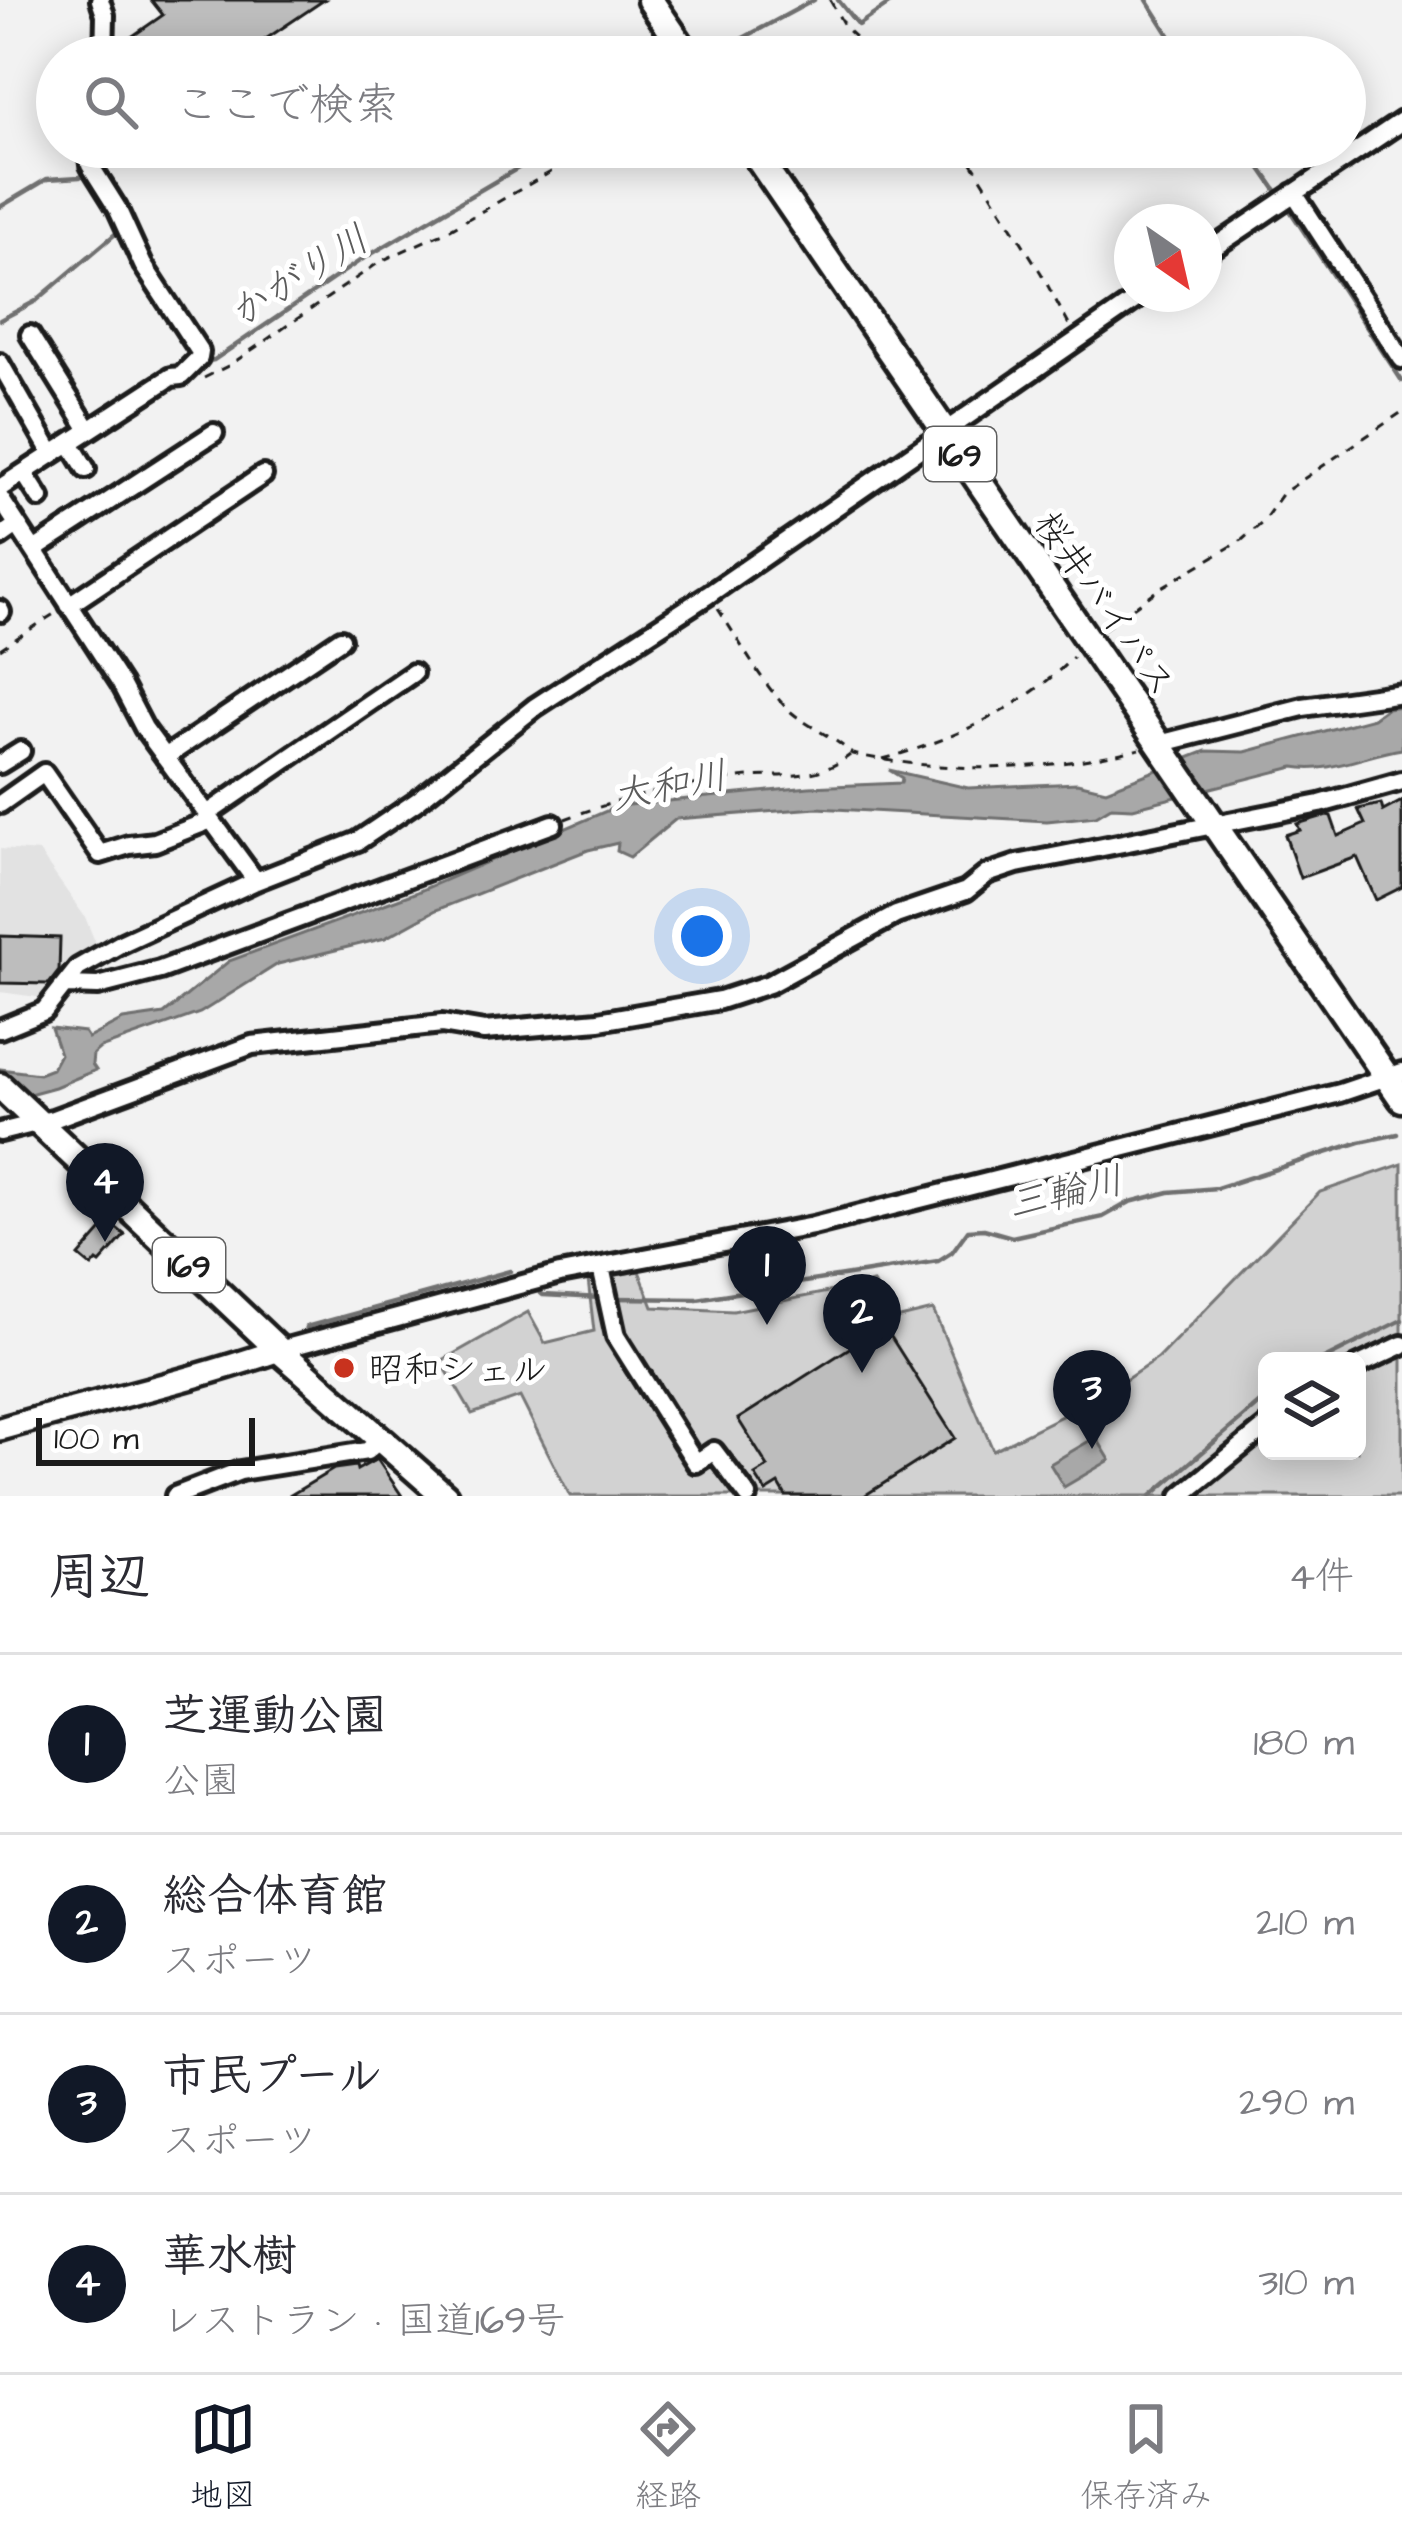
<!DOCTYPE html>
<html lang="ja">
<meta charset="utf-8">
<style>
:root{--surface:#fff;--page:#f2f2f3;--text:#2b2b33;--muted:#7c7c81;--line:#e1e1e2;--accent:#111827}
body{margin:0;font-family:"Architects Daughter","Klee One",sans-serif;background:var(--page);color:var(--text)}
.controls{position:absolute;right:36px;bottom:36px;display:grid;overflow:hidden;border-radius:18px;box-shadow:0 6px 30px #0003}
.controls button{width:108px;height:108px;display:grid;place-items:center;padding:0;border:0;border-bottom:3px solid var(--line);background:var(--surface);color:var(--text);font:60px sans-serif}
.compass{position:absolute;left:1114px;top:204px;width:108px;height:108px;border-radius:50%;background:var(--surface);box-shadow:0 6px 30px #0003;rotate:146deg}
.scale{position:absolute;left:36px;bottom:30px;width:219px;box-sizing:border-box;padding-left:12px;border:6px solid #1c1c1c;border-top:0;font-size:33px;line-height:42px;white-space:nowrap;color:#1c1c1c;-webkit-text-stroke:9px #fff;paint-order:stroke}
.you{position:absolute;left:702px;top:936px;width:42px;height:42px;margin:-30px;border:9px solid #fff;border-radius:50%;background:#1a73e8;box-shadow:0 0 0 18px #1a73e833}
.badge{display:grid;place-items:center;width:78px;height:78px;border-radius:50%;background:var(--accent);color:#fff;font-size:39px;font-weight:700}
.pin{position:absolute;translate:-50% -99px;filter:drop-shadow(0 3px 6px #0008)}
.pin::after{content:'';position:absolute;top:63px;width:42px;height:36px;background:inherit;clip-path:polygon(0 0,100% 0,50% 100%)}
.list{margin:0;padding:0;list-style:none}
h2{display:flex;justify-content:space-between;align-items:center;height:156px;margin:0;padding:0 48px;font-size:51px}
h2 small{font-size:39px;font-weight:400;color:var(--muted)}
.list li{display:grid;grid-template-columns:78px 1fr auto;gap:36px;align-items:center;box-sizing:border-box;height:180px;padding:0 48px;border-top:3px solid var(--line)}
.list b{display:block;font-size:45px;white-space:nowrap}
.list p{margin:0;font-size:39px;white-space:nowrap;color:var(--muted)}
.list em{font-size:39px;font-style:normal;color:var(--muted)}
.icon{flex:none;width:66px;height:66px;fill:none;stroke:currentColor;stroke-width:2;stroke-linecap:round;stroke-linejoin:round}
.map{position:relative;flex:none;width:1402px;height:1496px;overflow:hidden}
.search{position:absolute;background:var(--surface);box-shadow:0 6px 30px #0003;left:36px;right:36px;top:36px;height:132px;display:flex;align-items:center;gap:30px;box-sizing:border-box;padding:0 42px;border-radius:66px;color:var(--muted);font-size:45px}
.sheet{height:876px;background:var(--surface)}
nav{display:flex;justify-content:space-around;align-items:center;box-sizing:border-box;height:168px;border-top:3px solid var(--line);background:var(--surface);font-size:33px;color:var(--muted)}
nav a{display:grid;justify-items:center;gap:6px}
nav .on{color:var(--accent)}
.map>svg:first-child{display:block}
</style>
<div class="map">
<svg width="1402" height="1496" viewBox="0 0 1402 1496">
<rect width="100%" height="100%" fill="#f2f2f2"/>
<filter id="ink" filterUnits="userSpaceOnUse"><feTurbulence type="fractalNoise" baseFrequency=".00833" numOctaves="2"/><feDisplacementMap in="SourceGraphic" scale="24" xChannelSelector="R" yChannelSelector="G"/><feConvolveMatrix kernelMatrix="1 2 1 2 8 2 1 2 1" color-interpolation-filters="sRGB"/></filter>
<g filter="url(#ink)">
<path fill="#e2e2e2" d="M0,849L39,852L85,917L96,944L44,998L0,992Z"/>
<path fill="#d2d2d2" stroke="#777" stroke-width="3" fill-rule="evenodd" d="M1402,1164V1496H570L520,1397L472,1414L441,1361L528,1312L545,1343L594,1331L588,1280L639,1271L653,1307L733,1311L873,1283L896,1319L933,1310L993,1450L1100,1397L1158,1358L1320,1192ZM1267,1361H1357V1451H1267Z"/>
<path fill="#a8a8a8" stroke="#707070" stroke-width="3" d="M1402,706V749C1366,754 1331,774 1294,767L1133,808L1111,807L1096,816L1047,821L817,808L676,819L630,857L617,851L618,843L588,850L436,910L385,938L278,964L200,1013L100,1048L93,1054L92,1064L96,1070L55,1087L0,1102V1069L39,1074L52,1069L60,1054L51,1028L84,1032L88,1038L123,1020L164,1014L229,961L417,892L618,806L809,787L901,783L902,778L889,770L968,788L1077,783L1106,790L1206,751L1245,752L1373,718L1387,708Z
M1096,1437L1110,1460L1064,1487L1050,1464Z"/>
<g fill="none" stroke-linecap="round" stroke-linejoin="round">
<path stroke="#707070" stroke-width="4.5" d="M838,0L858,25L895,0
M1147,0L1183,57
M708,57L814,0
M1246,147L1280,196
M1287,206L1402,381
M0,207L47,179L80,177L87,172L88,175
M0,320L36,301L120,230
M203,362L214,360L361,260L554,147
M536,1289L543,1295L601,1298
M612,1298L697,1299L938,1261L952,1252L968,1230L984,1229L1012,1237L1103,1217L1130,1202L1169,1192L1217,1188L1360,1142L1398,1134
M306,1327L510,1271
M1320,1361L1402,1320
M1151,1496L1267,1397"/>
</g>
<path fill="#bdbdbd" stroke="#1c1c1c" stroke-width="3" d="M151,0H324L239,57H119L117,47L163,15Z
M1402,801V887L1376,900L1357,857L1300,878L1285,835L1300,830L1297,824L1327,815L1331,816L1338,836L1365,824L1358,809L1381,804L1383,811Z
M0,936L60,938L59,971L49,984L0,983Z
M109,1222L125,1235L100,1263L97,1261L92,1267L79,1256Z
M884,1326L955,1438L864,1496H786L779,1484L766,1492L755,1475L768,1467L738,1419Z
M377,1459L402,1496H289L334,1469L356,1466L357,1470Z"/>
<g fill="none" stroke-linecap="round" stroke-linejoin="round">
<defs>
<path id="minor" d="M100,0L105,15L104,57
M1294,193L1402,359
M1204,254L1402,121
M30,335L89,430
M0,363L52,454
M70,443L86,469
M24,473L40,498
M0,488L171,377L181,376L199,358L200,352L143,265L117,208L90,165L88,147
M0,498L121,684L144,728L256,881
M0,537L17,525
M34,550L214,433
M69,605L263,475
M0,610L1,612
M1159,744L1303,707L1402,693
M165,757L341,639
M0,764L21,751
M0,804L44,773L100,854L129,845L155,842L211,820
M207,814L413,673
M66,985L98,986L160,970L553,824
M0,1029L44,1011L78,968L122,943L256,881L358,841L416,802L535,707L708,595L1144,294
M0,1132L53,1119L252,1045L442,1024L484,1031L599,1021L720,1000L769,984L896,915L966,891L987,874L1017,864L1320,804L1402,781
M601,1267L616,1336L696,1463L714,1451L748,1496
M279,1350L560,1274L813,1226L1340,1093L1402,1072
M1357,1366L1402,1345
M175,1496L240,1471L367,1451L380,1440
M1181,1496L1267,1426"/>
<path id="major" d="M0,1429C93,1402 188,1382 279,1350"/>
<path id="highway" d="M650,0L689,57
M750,147L1402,1099
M0,1086L279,1350L445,1496"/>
</defs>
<use href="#minor" stroke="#1c1c1c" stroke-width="26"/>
<use href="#major" stroke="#1c1c1c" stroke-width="30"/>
<use href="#highway" stroke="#1c1c1c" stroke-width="33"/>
<path stroke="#1c1c1c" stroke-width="3" stroke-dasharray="9 9" stroke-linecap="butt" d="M830,0L846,29L877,57
M962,147L1041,273L1069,325
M204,378L230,365L381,261L445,232L595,147
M718,609C739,640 764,688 791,712C811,729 835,737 852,754C952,774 1040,772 1140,749
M1104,629L1162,587L1242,540L1262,523L1283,493L1402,412
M0,649L57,612
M883,759C950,741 1024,708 1073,657
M565,819C619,798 674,787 732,779C776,772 813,784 850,755"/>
<use href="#minor" stroke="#fff" stroke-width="16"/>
<use href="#major" stroke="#fff" stroke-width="21"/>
<use href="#highway" stroke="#fff" stroke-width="24"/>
</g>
</g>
<circle fill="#c8321e" stroke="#fff" stroke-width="4.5" cx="344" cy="1368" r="12"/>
<g text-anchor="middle" stroke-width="10" stroke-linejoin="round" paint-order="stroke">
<g fill="#fff" stroke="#606060" stroke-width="3">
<rect x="924" y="427" width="72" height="54" rx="9"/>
<rect x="153" y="1238" width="72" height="54" rx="9"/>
</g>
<g font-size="33" font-weight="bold" fill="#1c1c1c">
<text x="960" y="466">169</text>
<text x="189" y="1277">169</text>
</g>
<g font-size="36" fill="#1c1c1c" stroke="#fff">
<text transform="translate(1106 603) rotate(55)" y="13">桜井バイパス</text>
</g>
<g font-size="36" fill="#1c1c1c" stroke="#fff" text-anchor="start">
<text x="368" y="1381">昭和シェル</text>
</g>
<g font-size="39" font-style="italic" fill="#5b5b5b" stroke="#fff">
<text transform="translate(298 275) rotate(-32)" y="14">かがり川</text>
<text transform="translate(669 784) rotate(-11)" y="14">大和川</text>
<text transform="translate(1065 1191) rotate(-13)" y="14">三輪川</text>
</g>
</g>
</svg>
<div class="controls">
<button><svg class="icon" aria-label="layers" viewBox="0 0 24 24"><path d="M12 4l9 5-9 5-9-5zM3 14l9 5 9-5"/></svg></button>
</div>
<svg class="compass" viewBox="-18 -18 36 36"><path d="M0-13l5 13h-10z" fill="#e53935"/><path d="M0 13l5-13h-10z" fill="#7c7c81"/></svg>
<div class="scale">100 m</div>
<div class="you"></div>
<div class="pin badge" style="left:767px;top:1325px">1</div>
<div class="pin badge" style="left:862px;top:1373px">2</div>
<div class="pin badge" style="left:1092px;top:1449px">3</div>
<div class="pin badge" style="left:105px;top:1242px">4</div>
<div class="search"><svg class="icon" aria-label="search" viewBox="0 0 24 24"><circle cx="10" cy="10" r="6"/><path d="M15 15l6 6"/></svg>ここで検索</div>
</div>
<section class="sheet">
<h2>周辺<small>4件</small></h2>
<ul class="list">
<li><span class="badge">1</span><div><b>芝運動公園</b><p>公園</p></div><em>180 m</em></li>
<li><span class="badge">2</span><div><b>総合体育館</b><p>スポーツ</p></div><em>210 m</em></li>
<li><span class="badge">3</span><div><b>市民プール</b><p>スポーツ</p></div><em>290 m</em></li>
<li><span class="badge">4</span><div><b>華水樹</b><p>レストラン · 国道169号</p></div><em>310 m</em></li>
</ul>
</section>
<nav>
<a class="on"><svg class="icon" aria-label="map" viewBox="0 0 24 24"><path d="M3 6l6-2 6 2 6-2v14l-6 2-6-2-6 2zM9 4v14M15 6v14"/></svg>地図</a>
<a><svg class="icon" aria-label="directions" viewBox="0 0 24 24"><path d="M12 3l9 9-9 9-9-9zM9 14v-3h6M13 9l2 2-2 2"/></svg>経路</a>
<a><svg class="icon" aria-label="saved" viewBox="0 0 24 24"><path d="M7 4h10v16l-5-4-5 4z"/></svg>保存済み</a>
</nav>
